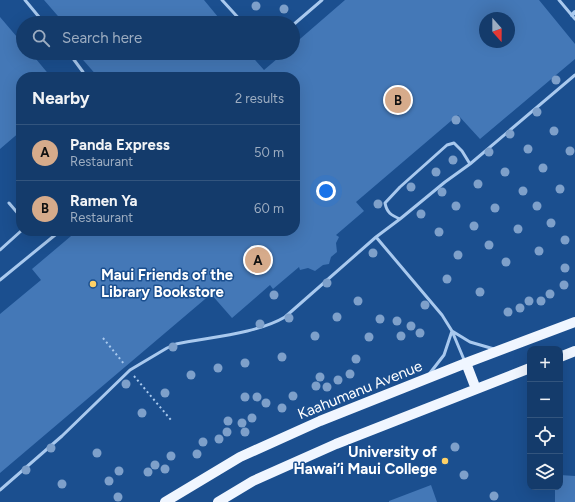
<!DOCTYPE html>
<meta charset="utf-8">
<style>
:root{--surface:#143b6b;--page:#1d4271;--text:#f1f3f6;--muted:#9dadc1;--line:#33557e;--accent:#d6ab8b}
body{margin:0;font-family:Figtree,sans-serif;background:var(--page);color:var(--text)}
.controls{position:absolute;right:12px;bottom:12px;display:grid;overflow:hidden;border-radius:8px;box-shadow:0 4px 16px #0002}
.controls button{width:36px;height:36px;display:grid;place-items:center;padding:0;border:0;border-bottom:1px solid var(--line);background:var(--surface);color:var(--text);font:20px sans-serif}
.compass{position:absolute;left:479px;top:12px;width:36px;height:36px;border-radius:50%;background:var(--surface);box-shadow:0 4px 16px #0002;rotate:159deg}
.you{position:absolute;left:326px;top:191px;width:14px;height:14px;margin:-10px;border:3px solid #fff;border-radius:50%;background:#1a73e8;box-shadow:0 0 0 6px #1a73e833}
.badge{display:grid;place-items:center;width:26px;height:26px;border-radius:50%;background:var(--accent);color:#111;font-size:13px;font-weight:700}
.pin{position:absolute;translate:-50% -50%;border:2px solid #fff;box-shadow:0 1px 4px #0006}
.list{margin:0;padding:0;list-style:none}
h2{display:flex;justify-content:space-between;align-items:center;height:52px;margin:0;padding:0 16px;font-size:17px}
h2 small{font-size:13px;font-weight:400;color:var(--muted)}
.list li{display:grid;grid-template-columns:26px 1fr auto;gap:12px;align-items:center;box-sizing:border-box;height:56px;padding:0 16px;border-top:1px solid var(--line)}
.list b{display:block;font-size:15px;white-space:nowrap}
.list p{margin:0;font-size:13px;white-space:nowrap;color:var(--muted)}
.list em{font-size:13px;font-style:normal;color:var(--muted)}
.icon{flex:none;width:22px;height:22px;fill:none;stroke:currentColor;stroke-width:2;stroke-linecap:round;stroke-linejoin:round}
.map{position:relative;flex:none;width:575px;height:502px;overflow:hidden}
.search{position:absolute;background:var(--surface);box-shadow:0 4px 16px #0002;left:16px;top:16px;width:284px;height:44px;display:flex;align-items:center;gap:10px;box-sizing:border-box;padding:0 14px;border-radius:22px;color:var(--muted);font-size:15px}
.panel{position:absolute;background:var(--surface);box-shadow:0 4px 16px #0002;left:16px;top:72px;width:284px;height:164px;border-radius:16px}
.map>svg:first-child{display:block}
</style>
<div class="map">
<svg width="575" height="502" viewBox="0 0 575 502">
<rect width="100%" height="100%" fill="#1b4f8f"/>
<path fill="#4478b7" fill-rule="evenodd" d="M44,0H204L223,23H64Z
M345,0H539L575,44V59L480,139L458,115L356,202L364,211L336,235L339,237L336,243L337,252L331,257L329,264L323,265L315,271L308,268L300,270L299,267L273,289L270,285L232,318L211,294L0,473V314L41,280L32,269L77,231H295V77H98L77,53H249L264,70L284,53H293V45ZM485,18H509V42H485Z
M0,17L23,44V53H31L51,77H21V131L0,149Z
M560,475L575,476V502H555V487H560Z
M431,485L437,502H389V501Z"/>
<g fill="none" stroke-linecap="round" stroke-linejoin="round">
<path stroke="#a9c9ee" stroke-width="2" stroke-dasharray="2 3" stroke-linecap="butt" d="M103,338L125,365
M134,376L171,420"/>
<path stroke="#a9c9ee" stroke-width="3" d="M25,0L44,23
M222,0L243,23
M559,0L575,19
M293,25L322,0
M69,53L83,72V77
M9,203L21,217
M400,219C391,215 387,213 385,203L400,187L447,145L454,143L462,151L470,164
M376,237L400,219L445,182L470,164L575,75
M0,250L21,231
M0,280L60,231
M452,331L470,342L494,349
M430,373L444,355L452,331
M0,490L62,436L130,370L167,348L176,344C210,337 256,334 285,317L376,237L442,315L452,331L465,362"/>
<path stroke="#a9c9ee" stroke-width="4" d="M572,15L575,12"/>
<path stroke="#f0f6ff" stroke-width="10" d="M560,357L575,351
M466,363L476,389
M165,502L240,457L320,421L466,363L575,322
M218,502L253,481L336,444L530,368"/>
</g>
<g fill="#7ea0ca">
<circle cx="256" cy="6" r="4.5"/>
<circle cx="284" cy="9" r="4.5"/>
<circle cx="556" cy="80" r="4.5"/>
<circle cx="537" cy="112" r="4.5"/>
<circle cx="456" cy="120" r="4.5"/>
<circle cx="554" cy="131" r="4.5"/>
<circle cx="510" cy="134" r="4.5"/>
<circle cx="528" cy="149" r="4.5"/>
<circle cx="570" cy="151" r="4.5"/>
<circle cx="489" cy="152" r="4.5"/>
<circle cx="453" cy="160" r="4.5"/>
<circle cx="543" cy="168" r="4.5"/>
<circle cx="436" cy="172" r="4.5"/>
<circle cx="505" cy="172" r="4.5"/>
<circle cx="478" cy="184" r="4.5"/>
<circle cx="411" cy="187" r="4.5"/>
<circle cx="560" cy="189" r="4.5"/>
<circle cx="523" cy="191" r="4.5"/>
<circle cx="442" cy="192" r="4.5"/>
<circle cx="378" cy="204" r="4.5"/>
<circle cx="456" cy="206" r="4.5"/>
<circle cx="537" cy="206" r="4.5"/>
<circle cx="495" cy="208" r="4.5"/>
<circle cx="421" cy="214" r="4.5"/>
<circle cx="551" cy="223" r="4.5"/>
<circle cx="474" cy="226" r="4.5"/>
<circle cx="518" cy="229" r="4.5"/>
<circle cx="439" cy="232" r="4.5"/>
<circle cx="565" cy="240" r="4.5"/>
<circle cx="489" cy="245" r="4.5"/>
<circle cx="539" cy="251" r="4.5"/>
<circle cx="373" cy="253" r="4.5"/>
<circle cx="458" cy="255" r="4.5"/>
<circle cx="506" cy="262" r="4.5"/>
<circle cx="565" cy="268" r="4.5"/>
<circle cx="447" cy="279" r="4.5"/>
<circle cx="327" cy="283" r="4.5"/>
<circle cx="564" cy="285" r="4.5"/>
<circle cx="480" cy="292" r="4.5"/>
<circle cx="550" cy="294" r="4.5"/>
<circle cx="274" cy="295" r="4.5"/>
<circle cx="358" cy="301" r="4.5"/>
<circle cx="529" cy="301" r="4.5"/>
<circle cx="541" cy="301" r="4.5"/>
<circle cx="425" cy="305" r="4.5"/>
<circle cx="520" cy="308" r="4.5"/>
<circle cx="508" cy="312" r="4.5"/>
<circle cx="337" cy="317" r="4.5"/>
<circle cx="289" cy="318" r="4.5"/>
<circle cx="380" cy="319" r="4.5"/>
<circle cx="397" cy="321" r="4.5"/>
<circle cx="260" cy="324" r="4.5"/>
<circle cx="411" cy="326" r="4.5"/>
<circle cx="420" cy="333" r="4.5"/>
<circle cx="315" cy="336" r="4.5"/>
<circle cx="401" cy="336" r="4.5"/>
<circle cx="369" cy="337" r="4.5"/>
<circle cx="173" cy="347" r="4.5"/>
<circle cx="282" cy="357" r="4.5"/>
<circle cx="356" cy="359" r="4.5"/>
<circle cx="245" cy="363" r="4.5"/>
<circle cx="218" cy="368" r="4.5"/>
<circle cx="350" cy="374" r="4.5"/>
<circle cx="191" cy="375" r="4.5"/>
<circle cx="320" cy="377" r="4.5"/>
<circle cx="338" cy="380" r="4.5"/>
<circle cx="126" cy="384" r="4.5"/>
<circle cx="316" cy="386" r="4.5"/>
<circle cx="327" cy="387" r="4.5"/>
<circle cx="165" cy="393" r="4.5"/>
<circle cx="293" cy="396" r="4.5"/>
<circle cx="245" cy="397" r="4.5"/>
<circle cx="257" cy="397" r="4.5"/>
<circle cx="266" cy="403" r="4.5"/>
<circle cx="282" cy="408" r="4.5"/>
<circle cx="142" cy="413" r="4.5"/>
<circle cx="252" cy="418" r="4.5"/>
<circle cx="228" cy="421" r="4.5"/>
<circle cx="242" cy="423" r="4.5"/>
<circle cx="227" cy="432" r="4.5"/>
<circle cx="245" cy="432" r="4.5"/>
<circle cx="219" cy="439" r="4.5"/>
<circle cx="203" cy="442" r="4.5"/>
<circle cx="455" cy="447" r="4.5"/>
<circle cx="51" cy="448" r="4.5"/>
<circle cx="97" cy="453" r="4.5"/>
<circle cx="197" cy="454" r="4.5"/>
<circle cx="171" cy="456" r="4.5"/>
<circle cx="155" cy="465" r="4.5"/>
<circle cx="165" cy="469" r="4.5"/>
<circle cx="26" cy="470" r="4.5"/>
<circle cx="119" cy="471" r="4.5"/>
<circle cx="148" cy="472" r="4.5"/>
<circle cx="464" cy="475" r="4.5"/>
<circle cx="109" cy="481" r="4.5"/>
<circle cx="62" cy="484" r="4.5"/>
<circle cx="494" cy="496" r="4.5"/>
<circle cx="118" cy="497" r="4.5"/>
</g>
<g fill="#ffd166" stroke="#1b4f8f" stroke-width="1.5">
<circle cx="93" cy="284" r="4"/>
<circle cx="445" cy="461" r="4"/>
</g>
<g text-anchor="middle" stroke-width="3" stroke-linejoin="round" paint-order="stroke">
<g font-size="15" font-weight="bold" fill="#fff" stroke="#1b4f8f" text-anchor="start">
<text x="101" y="280">Maui Friends of the<tspan x="101" dy="17">Library Bookstore</tspan></text>
<text x="437" y="457" text-anchor="end">University of<tspan x="437" dy="17">Hawai‘i Maui College</tspan></text>
</g>
<g font-size="15" fill="#fff" stroke="#1b4f8f">
<text transform="translate(360 390) rotate(-22)" y="5">Kaahumanu Avenue</text>
</g>
</g>
</svg>
<div class="controls">
<button>+</button>
<button>−</button>
<button><svg class="icon" aria-label="locate" viewBox="0 0 24 24"><circle cx="12" cy="12" r="6"/><path d="M12 2v4M12 18v4M2 12h4M18 12h4"/></svg></button>
<button><svg class="icon" aria-label="layers" viewBox="0 0 24 24"><path d="M12 4l9 5-9 5-9-5zM3 14l9 5 9-5"/></svg></button>
</div>
<svg class="compass" viewBox="-18 -18 36 36"><path d="M0-13l5 13h-10z" fill="#e53935"/><path d="M0 13l5-13h-10z" fill="#9dadc1"/></svg>
<div class="you"></div>
<div class="pin badge" style="left:258px;top:260px">A</div>
<div class="pin badge" style="left:398px;top:100px">B</div>
<div class="search"><svg class="icon" aria-label="search" viewBox="0 0 24 24"><circle cx="10" cy="10" r="6"/><path d="M15 15l6 6"/></svg>Search here</div>
<section class="panel">
<h2>Nearby<small>2 results</small></h2>
<ul class="list">
<li><span class="badge">A</span><div><b>Panda Express</b><p>Restaurant</p></div><em>50 m</em></li>
<li><span class="badge">B</span><div><b>Ramen Ya</b><p>Restaurant</p></div><em>60 m</em></li>
</ul>
</section>
</div>
